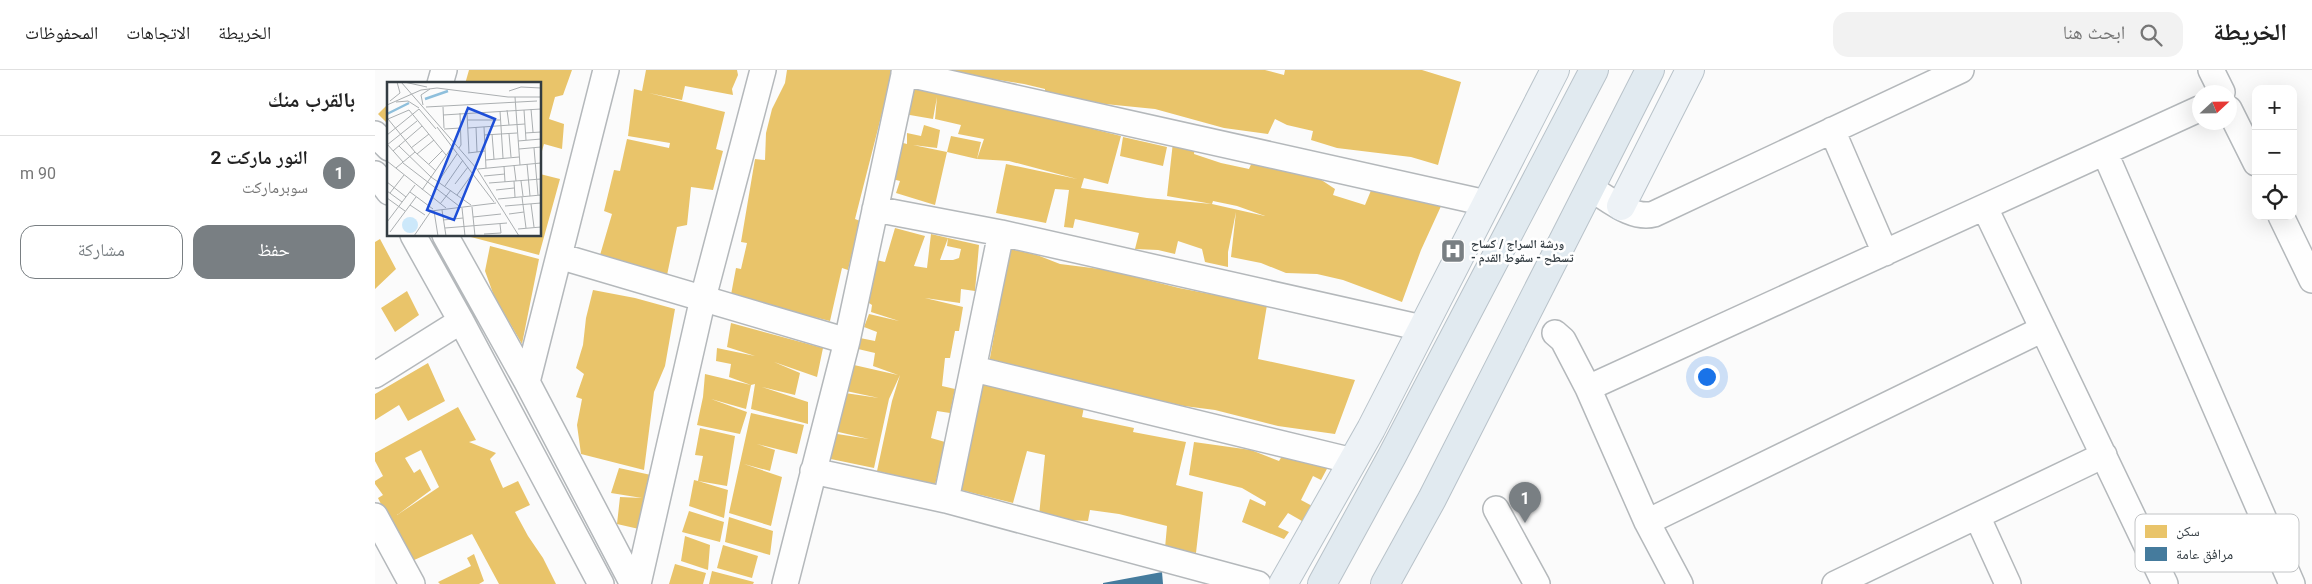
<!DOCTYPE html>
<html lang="ar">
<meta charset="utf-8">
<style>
:root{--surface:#fff;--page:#f2f2f2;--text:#222;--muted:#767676;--line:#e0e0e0;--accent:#797f83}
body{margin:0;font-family:Roboto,"Noto Naskh Arabic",sans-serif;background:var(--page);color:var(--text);direction:rtl}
.controls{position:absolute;right:15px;top:15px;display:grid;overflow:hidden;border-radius:10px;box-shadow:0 5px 20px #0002}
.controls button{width:45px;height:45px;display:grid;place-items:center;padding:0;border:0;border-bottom:1px solid var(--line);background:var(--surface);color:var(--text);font:25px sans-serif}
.compass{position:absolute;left:1817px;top:15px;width:45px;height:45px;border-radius:50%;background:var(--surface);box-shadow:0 5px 20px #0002;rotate:68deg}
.you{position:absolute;left:1331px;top:306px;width:18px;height:18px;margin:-12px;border:4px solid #fff;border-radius:50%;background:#1a73e8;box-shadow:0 0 0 8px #1a73e833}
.badge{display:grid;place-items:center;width:32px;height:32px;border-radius:50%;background:var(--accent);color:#fff;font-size:16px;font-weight:700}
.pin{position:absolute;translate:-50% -41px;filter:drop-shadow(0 1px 2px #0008)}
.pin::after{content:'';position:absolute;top:26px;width:18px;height:15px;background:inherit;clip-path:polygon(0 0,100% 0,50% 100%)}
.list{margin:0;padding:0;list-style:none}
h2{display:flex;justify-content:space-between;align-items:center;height:65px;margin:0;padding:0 20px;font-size:21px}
h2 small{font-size:16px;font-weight:400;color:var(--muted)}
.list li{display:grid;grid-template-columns:32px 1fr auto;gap:15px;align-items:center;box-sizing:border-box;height:75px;padding:0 20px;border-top:1px solid var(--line)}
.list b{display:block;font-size:19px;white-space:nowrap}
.list p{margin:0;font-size:16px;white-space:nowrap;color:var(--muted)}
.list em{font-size:16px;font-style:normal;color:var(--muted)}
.actions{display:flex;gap:10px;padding:15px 20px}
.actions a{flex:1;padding:11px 0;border:1px solid var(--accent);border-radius:15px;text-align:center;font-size:18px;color:var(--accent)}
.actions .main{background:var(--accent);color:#fff}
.icon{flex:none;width:28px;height:28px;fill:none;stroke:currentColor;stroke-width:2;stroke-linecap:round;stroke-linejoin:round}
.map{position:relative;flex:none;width:1937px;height:514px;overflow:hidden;direction:ltr}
header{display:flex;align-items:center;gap:30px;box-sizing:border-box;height:70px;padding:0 25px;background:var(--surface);border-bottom:1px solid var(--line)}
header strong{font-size:24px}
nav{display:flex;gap:28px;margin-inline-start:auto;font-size:18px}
.search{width:350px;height:45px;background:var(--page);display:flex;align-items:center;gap:12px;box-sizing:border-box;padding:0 18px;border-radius:15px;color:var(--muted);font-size:19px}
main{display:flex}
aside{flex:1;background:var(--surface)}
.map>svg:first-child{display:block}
</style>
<header>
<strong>الخريطة</strong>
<div class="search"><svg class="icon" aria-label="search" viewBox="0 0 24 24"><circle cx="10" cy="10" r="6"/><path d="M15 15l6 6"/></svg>ابحث هنا</div>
<nav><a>الخريطة</a><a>الاتجاهات</a><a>المحفوظات</a></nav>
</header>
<main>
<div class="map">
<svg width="1937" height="514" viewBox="0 0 1937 514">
<rect width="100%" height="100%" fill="#fbfbfb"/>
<path fill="#e9c46a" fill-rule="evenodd" d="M94,0H197L188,25L180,27L174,49L189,54L187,79L169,74L165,88V14H90Z
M271,0H362L363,5L357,19L358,25L310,16L307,30L274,23L350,42L341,79L348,81L338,120L316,117L312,155L302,157L291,210L223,192L237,144L229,141L239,100L245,101L252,69L294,78L295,73L253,66L259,19L267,21Z
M412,0H518L480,149L485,151L473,200L467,198L455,251L398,237L355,230L361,198L366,199L372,173L366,172L380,89L390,90L391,63L397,39L410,13Z
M558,0H890L909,5L910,0H1047L1086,12L1063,95L1036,87L962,78L936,70L938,61L912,55L900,49L893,64L849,58L780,39L730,34L670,22V19L649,14Z
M534,17L646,42L698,52V54L746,66L733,114L709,108L706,118L772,128L837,134L890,146L862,136L838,131L837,134L792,126L798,72L820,77L819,84L846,93L874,99L878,90L939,105L960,119L958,125L990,135L997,118L1023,126L1067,134L1046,180L1027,232L968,210L942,204L911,203L886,193L856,187L861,142L853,182V197L830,192L827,179L803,171L800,184L783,180L760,179L764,163L700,149L698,158L689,157L694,120L680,119L671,153L621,143L631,94L702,109L634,91L602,89L572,82L560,135L521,123L525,111L517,109L524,72L532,74V63L546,66L549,55L565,60L562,78L538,75L572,82L576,66L606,72L602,89L609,69L583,64L586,55L560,49L562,27L558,49L529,44Z
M14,33V55L3,44Z
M748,67L792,77L788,96L745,86Z
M165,104L185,109L164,185L92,166L165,165Z
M520,158L550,166L539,196L552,198L556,164L573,168L565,190H578L584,188L586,179L572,176L573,168L604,175L600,221L586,219L585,233L550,228L588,237L584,261H580L575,288H570L567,316L580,319L575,343L562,341L556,368L570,372L560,415L502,401L517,331L525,305L514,329L499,398L451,388L456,363L494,369L459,361L470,323L504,328L471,321L479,295L523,305L498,296L500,283L483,279L485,268L500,271L502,262L489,257L494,244L524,251L496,242L497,235L491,231L497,189L510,192Z
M5,169L21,199L0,219V172Z
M115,176L164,189L147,274L119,226L110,201Z
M635,179L662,185L685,194L733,200L804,218L892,235L883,289L980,310L960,364L903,356L840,340L809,336L614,293Z
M218,220L260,228L300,239L290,296L279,322L269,400L206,384L202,355L207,329L201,327L209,304L201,298L208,275L211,248Z
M32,221L44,245L20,262L6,238Z
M356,253L448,278L442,307L399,292L425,303L420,325L387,317L433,332V354L376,339L380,314L376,315L354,307L356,294L341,291L342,278L380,286L352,277Z
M53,293L70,331L33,351L24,335L0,350V324Z
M330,304L376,315L371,339L336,329L372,342L365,364L322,355L328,327Z
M606,311L709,337L707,347L759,358L758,362L811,372L801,415L828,422L821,483L790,478L792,456L744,444L715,440L713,451L691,450L664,446L670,385L652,381L638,433L582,419Z
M83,337L101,370L94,372L121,383L115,389L128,418L143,411L155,435L140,442L153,466L168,488L181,514H124L97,464L37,491L27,469L14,450L3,428L8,425L0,414V411L8,406L0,391V383ZM46,380L64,417L22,445L56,420L45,399L39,403L30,388Z
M376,343L429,355L422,384L382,374L400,380L395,401L369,394L407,407L396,456L354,443Z
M325,358L360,366L352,416L323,411L353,420L349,448L314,436L319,410L323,411L328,386L320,385Z
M819,372L876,380L904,391L909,383L954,395L946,410L938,406L926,430L941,438L934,455L913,443L903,457L914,462L909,469L867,452L875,429L890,436L891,432L867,418L814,405Z
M244,398L276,405L264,459L242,454L245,427L267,428L236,423Z
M314,441L349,452L345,472L307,462Z
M354,447L398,461L395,485L350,472Z
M310,466L335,475L333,500L306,491Z
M348,475L383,486L377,508L342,498Z
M99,484L109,511L104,514H65L63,512L96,496L92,488Z
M300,494L331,503L328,514H294Z
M337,501L379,512L378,514H334Z"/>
<path fill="#457b9d" d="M787,502L788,514H728V513Z"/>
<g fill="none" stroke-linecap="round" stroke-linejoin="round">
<defs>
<path id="minor" d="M1836,0L1847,22
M529,3L1111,133
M65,14L69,0
M1854,39L1881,93
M1457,60L1510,183
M0,64L14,78
M1730,83L1917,514
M0,104L14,122
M1215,118C1234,129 1257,150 1279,144L1586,0
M1610,138L1790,514
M500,139L626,163L1047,258
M1906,146L1937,210
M38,165L86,251L226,514
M70,165L152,312L258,514
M184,186L472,271
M1180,263L1188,270L1213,318L1272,452L1305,514
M599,299L978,391
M0,305L86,251
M152,312L231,0
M1213,318L1824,39
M438,401L571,430L883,514
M571,430L626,163
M1121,439L1162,514
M0,446L37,514
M1602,446L1633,514
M1272,452L1668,259
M263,514L328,228L388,0
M410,514L472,271L530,0
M1460,514L1729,385"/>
<path id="major" d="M1246,136L1315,0
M908,514L996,359L1180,0"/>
<path id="highway" d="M947,514L1017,386L1219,0
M1010,514L1057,429L1275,0"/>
</defs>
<use href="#minor" stroke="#b4b8bb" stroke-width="28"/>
<use href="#major" stroke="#b8c2c9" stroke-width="30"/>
<use href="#highway" stroke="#b8c2c9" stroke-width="30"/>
<use href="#minor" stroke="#fefefe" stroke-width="25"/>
<use href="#major" stroke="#edf2f6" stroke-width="28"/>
<use href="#highway" stroke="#e1eaf0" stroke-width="28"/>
</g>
<defs>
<symbol id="hospital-square" viewBox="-11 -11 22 22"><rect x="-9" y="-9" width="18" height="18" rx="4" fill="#797f83" stroke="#fff"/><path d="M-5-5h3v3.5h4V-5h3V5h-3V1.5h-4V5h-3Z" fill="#fff"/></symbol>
</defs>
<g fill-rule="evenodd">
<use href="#hospital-square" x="1064" y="167" width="28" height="28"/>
</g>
<g text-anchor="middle" stroke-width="5" stroke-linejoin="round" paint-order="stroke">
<g font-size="12" font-weight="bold" fill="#333c42" stroke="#fff" text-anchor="start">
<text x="1096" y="178">ورشة السراج / كساح<tspan x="1096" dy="14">- تسطح - سقوط القدم</tspan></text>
</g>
</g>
<g transform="translate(12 12)">
<rect width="154" height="154" fill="#fbfbfb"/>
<path d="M15 143a8 8 0 1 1 16 0a8 8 0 1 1-16 0Z" fill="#cce8fa"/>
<path fill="none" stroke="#8ebfdc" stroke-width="2.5" d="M38,17L61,9M0,32L22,21"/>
<path fill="none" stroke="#abafb1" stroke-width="1" d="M14,0L90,87L132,154M17,0L40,5M122,9L134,5L154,6M128,15L133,83M3,19L13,11L10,0M9,20L21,19L32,26M0,23L34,8L50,6L121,15H154M36,23L34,13L43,7M39,25L150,19M56,25L57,46M144,27L146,50M120,28L122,43M137,28L139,58M113,29L116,76M80,31L82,71M56,33L154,27M81,38H113M50,45L107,120M89,45L90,70M97,45L99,86M81,46L138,42M57,47L74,46M138,51L154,50M105,52L107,77M122,52L124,75M0,53L32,27L49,47M97,53L130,51M131,59L154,57M0,62L16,80M0,63L30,39M12,64L44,95L84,123M24,66L42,52M72,66L74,63L73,31M147,66L151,113M132,67L154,65M6,69L35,44M81,71L98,69M30,72L47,58M99,78L132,75M0,79L59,126M16,81L72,124M42,82L56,68M140,82L143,114M127,83L129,99M117,84L118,100M9,86L28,70M91,87L154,81M49,89L28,70L1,37L22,28L59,73M97,94L118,92M127,99L128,115M134,99L136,114M0,100L19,115M51,100L70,72M102,101L154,97M68,102L81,85M58,104L76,78M35,108L65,65M109,108L127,106M0,109L15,120M23,110L46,127M3,111L17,93M70,113L86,91M135,115L139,146M0,116L18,129M111,117L154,113M53,122L64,108M144,122L147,145M23,123L38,133M118,124L154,121M85,125L88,154M75,126L78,154M55,128L59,154M47,129L51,154M122,132L137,130M86,135L114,132M56,138L76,136M0,140L28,103M58,146L120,141M131,147L154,145M3,150L29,115M97,152L114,151L113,142M27,154L44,129L109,121"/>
<path fill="#1d4ed8" fill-opacity="0.15" stroke="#1d4ed8" stroke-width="2.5" d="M81,26L108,37L67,138L40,128Z"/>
<rect width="154" height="154" fill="none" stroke="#333c42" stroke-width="2.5"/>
</g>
<rect x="1760" y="444" width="164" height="58" rx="8" fill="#fff" stroke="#c2c4c6" stroke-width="1"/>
<rect x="1770" y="455" width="22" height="13" fill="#e9c46a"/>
<rect x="1770" y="477" width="22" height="14" fill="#457b9d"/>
<g font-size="14" fill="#333c42">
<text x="1801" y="466">سكن</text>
<text x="1801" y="489">مرافق عامة</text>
</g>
</svg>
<div class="controls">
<button>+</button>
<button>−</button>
<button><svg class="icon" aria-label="locate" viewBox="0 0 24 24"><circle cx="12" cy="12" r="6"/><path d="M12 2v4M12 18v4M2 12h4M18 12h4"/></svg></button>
</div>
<svg class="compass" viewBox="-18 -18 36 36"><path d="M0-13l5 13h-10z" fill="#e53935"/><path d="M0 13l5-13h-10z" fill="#767676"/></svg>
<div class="you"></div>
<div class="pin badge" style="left:1150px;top:453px">1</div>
</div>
<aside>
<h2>بالقرب منك<small></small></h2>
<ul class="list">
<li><span class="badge">1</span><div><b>النور ماركت 2</b><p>سوبرماركت</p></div><em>90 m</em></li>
</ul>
<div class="actions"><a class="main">حفظ</a><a>مشاركة</a></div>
</aside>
</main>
